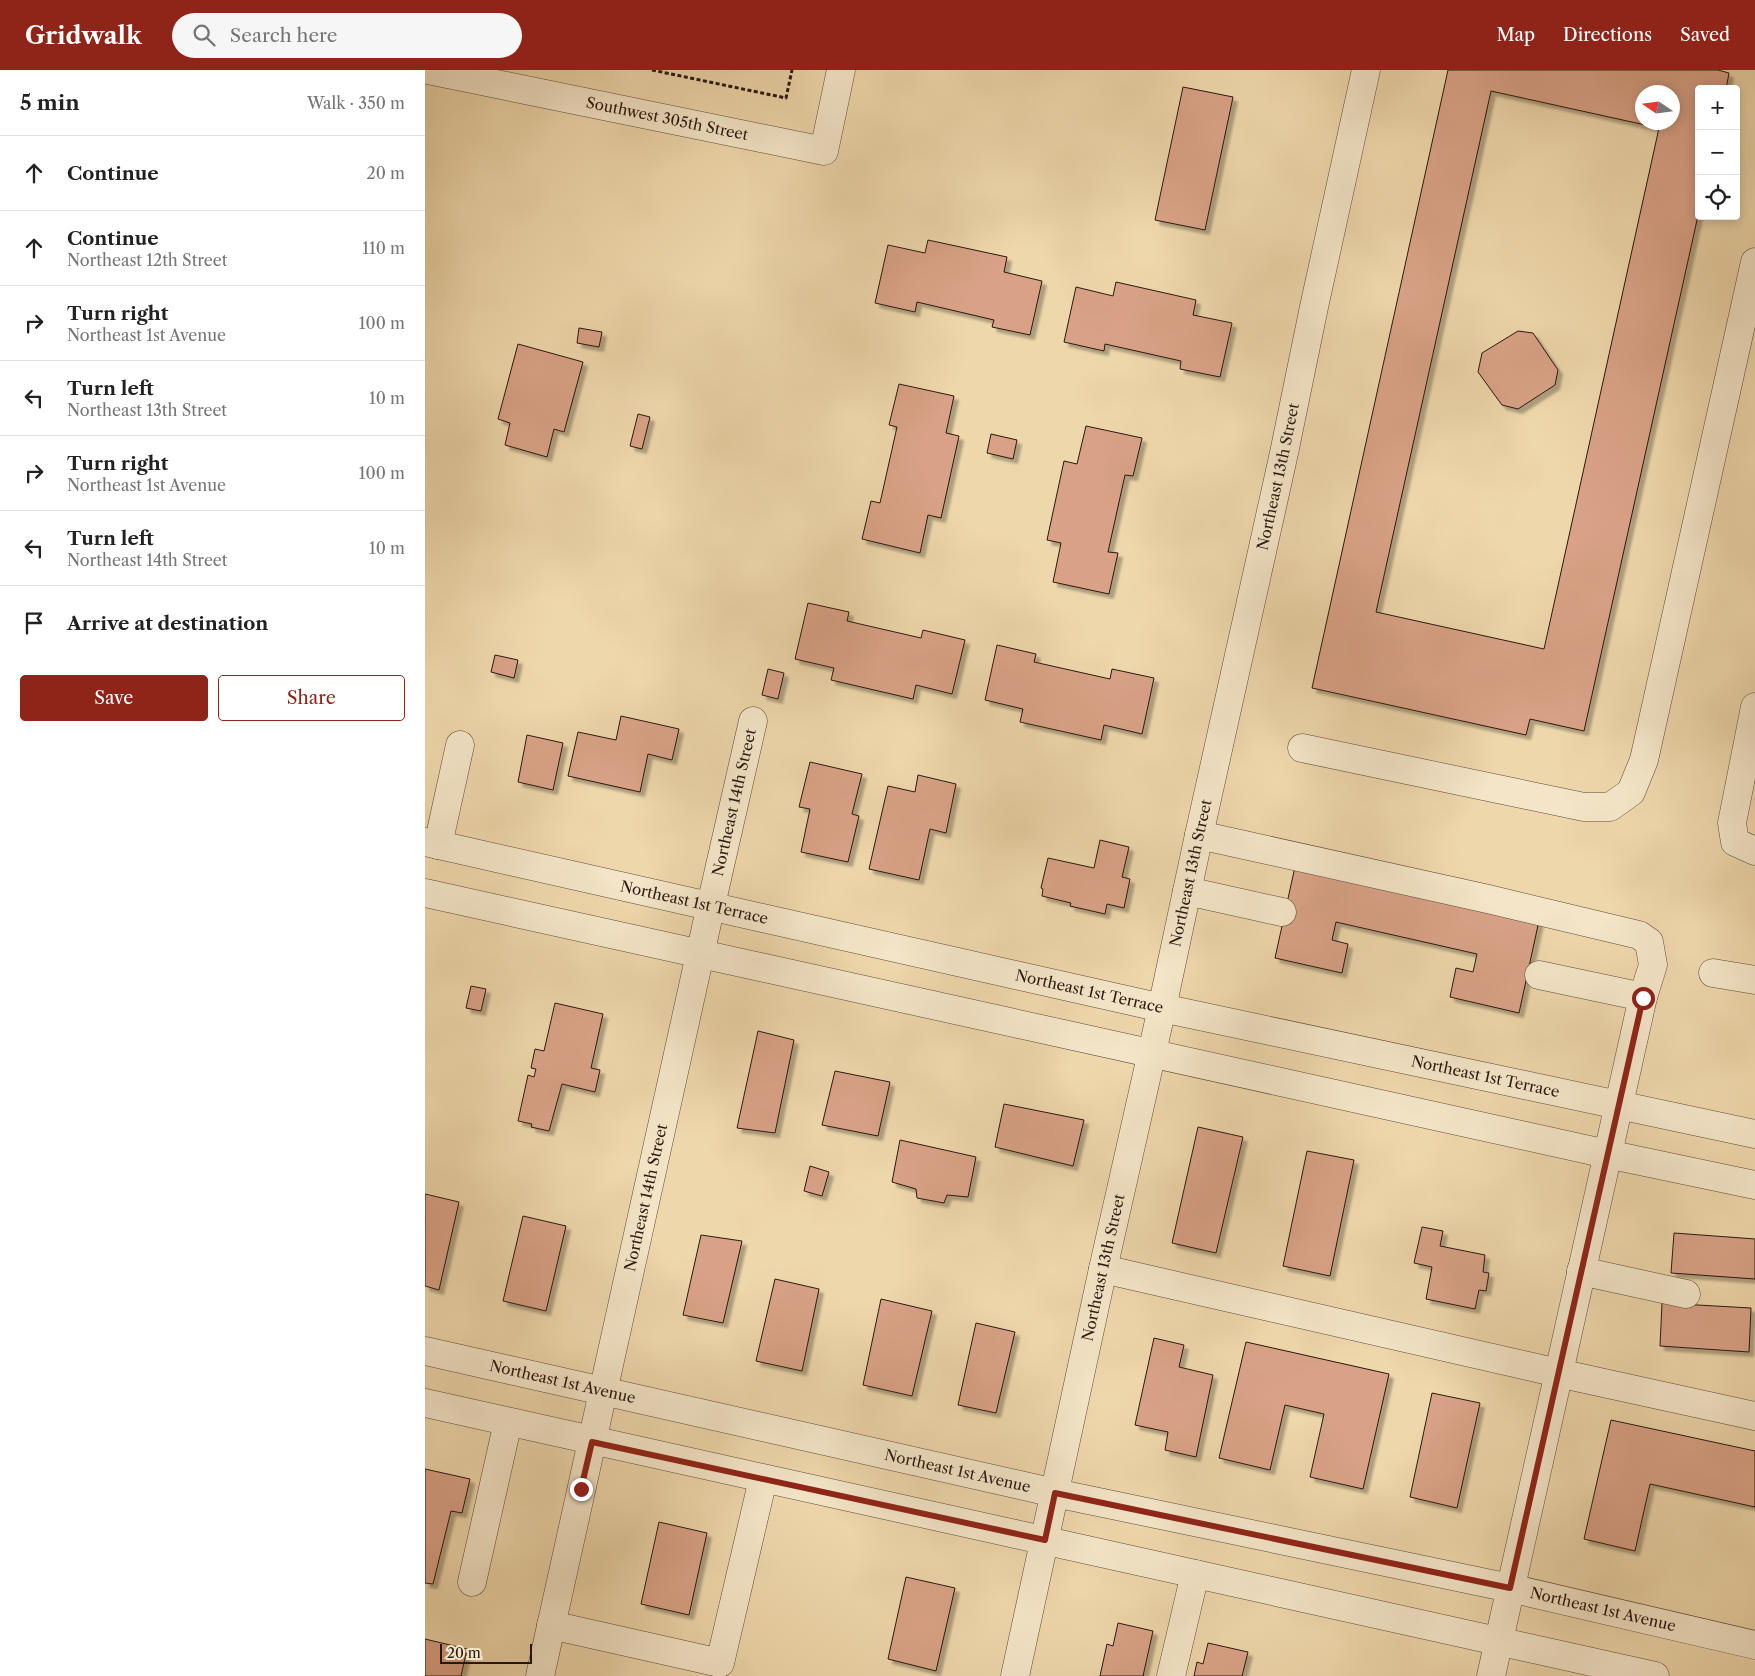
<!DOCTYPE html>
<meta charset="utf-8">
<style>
:root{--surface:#fff;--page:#f6f6f6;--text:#222;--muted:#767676;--line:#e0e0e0;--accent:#8f2418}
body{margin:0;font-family:"Libre Caslon Text",serif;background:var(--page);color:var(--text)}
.controls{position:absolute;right:15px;top:15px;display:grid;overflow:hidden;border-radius:5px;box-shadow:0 2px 12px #0003}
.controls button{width:45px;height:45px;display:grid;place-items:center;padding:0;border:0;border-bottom:1px solid var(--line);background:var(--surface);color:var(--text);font:25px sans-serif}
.compass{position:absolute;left:1210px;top:15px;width:45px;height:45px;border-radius:50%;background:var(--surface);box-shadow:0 2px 12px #0003;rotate:283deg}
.scale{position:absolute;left:15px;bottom:12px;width:92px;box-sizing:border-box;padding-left:5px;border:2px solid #291810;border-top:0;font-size:14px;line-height:18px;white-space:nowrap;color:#291810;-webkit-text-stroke:4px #f4e5c8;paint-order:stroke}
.stop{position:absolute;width:15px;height:15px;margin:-11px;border:4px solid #8f2418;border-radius:50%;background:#fff}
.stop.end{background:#8f2418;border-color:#fff;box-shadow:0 1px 5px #0008}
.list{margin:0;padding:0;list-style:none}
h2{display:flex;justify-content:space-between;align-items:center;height:65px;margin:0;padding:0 20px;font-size:21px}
h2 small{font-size:16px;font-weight:400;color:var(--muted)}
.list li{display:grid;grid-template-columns:32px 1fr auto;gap:15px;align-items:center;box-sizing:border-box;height:75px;padding:0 20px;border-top:1px solid var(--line)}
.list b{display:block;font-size:19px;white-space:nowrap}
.list p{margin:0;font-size:16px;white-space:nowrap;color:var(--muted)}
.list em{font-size:16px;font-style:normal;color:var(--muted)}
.actions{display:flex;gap:10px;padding:15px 20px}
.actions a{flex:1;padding:11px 0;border:1px solid var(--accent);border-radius:5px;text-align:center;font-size:18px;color:var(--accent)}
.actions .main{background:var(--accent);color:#fff}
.icon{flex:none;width:28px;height:28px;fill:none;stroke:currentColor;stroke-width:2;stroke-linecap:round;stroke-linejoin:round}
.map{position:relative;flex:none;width:1330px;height:1606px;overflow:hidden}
header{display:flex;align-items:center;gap:30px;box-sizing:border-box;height:70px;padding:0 25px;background:var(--accent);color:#fff}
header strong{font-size:24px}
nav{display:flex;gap:28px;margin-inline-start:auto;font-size:18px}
.search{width:350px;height:45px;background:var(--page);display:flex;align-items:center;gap:12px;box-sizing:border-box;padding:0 18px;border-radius:28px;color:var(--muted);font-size:19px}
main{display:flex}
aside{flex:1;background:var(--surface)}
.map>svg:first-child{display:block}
</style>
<header>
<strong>Gridwalk</strong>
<div class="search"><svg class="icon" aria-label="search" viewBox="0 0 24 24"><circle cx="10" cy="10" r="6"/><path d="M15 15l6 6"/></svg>Search here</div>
<nav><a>Map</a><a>Directions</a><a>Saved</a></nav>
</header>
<main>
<aside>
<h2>5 min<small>Walk · 350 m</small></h2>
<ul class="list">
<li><svg class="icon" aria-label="ahead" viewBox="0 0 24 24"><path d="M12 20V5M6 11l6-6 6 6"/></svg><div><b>Continue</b></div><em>20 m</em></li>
<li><svg class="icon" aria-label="ahead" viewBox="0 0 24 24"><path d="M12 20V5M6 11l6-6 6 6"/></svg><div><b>Continue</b><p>Northeast 12th Street</p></div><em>110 m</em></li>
<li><svg class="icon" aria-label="right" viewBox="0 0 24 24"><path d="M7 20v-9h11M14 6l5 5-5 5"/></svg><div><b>Turn right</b><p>Northeast 1st Avenue</p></div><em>100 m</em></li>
<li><svg class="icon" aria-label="left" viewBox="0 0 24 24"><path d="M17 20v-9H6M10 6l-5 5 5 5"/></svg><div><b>Turn left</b><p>Northeast 13th Street</p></div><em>10 m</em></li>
<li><svg class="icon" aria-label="right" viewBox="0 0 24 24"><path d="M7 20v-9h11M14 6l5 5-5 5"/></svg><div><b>Turn right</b><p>Northeast 1st Avenue</p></div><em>100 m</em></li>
<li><svg class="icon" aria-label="left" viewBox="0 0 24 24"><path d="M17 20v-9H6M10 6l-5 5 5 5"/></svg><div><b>Turn left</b><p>Northeast 14th Street</p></div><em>10 m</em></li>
<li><svg class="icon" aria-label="arrive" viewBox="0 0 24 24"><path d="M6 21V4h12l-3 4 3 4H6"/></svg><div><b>Arrive at destination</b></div></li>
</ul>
<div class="actions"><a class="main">Save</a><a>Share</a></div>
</aside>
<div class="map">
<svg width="1330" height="1606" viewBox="0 0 1330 1606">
<defs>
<filter id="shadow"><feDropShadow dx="4.5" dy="4.5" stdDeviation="1" flood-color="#0004"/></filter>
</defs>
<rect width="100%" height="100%" fill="#eed7ab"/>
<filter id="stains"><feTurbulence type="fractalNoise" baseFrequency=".004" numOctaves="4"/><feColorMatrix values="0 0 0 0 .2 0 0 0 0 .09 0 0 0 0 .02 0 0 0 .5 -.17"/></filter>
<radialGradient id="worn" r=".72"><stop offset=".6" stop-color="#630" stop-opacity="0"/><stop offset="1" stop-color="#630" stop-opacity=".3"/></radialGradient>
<path fill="#d9a287" stroke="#291810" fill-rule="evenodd" filter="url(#shadow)" d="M1023,0H1293L1304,3L1301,19H1274V141L1159,661L1105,649L1101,665L887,618ZM1066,21L1234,58L1119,579L951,542ZM1218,22H1248V52H1218Z
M758,17L808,27L780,160L730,150Z
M503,170L582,187L579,202L617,211L605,265L567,257L569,250L492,232L490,242L450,233L463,175L500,183Z
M691,212L771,230L768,245L807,253L795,307L755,299L756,291L680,274L679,281L639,272L651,217L688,226Z
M154,258L177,262L174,277L152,273Z
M1093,261L1108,263L1133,300L1130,315L1093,339L1077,335L1053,302L1057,283Z
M93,274L158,292L139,362L129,359L122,387L80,375L85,353L73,349Z
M474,314L529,326L521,363L534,366L516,448L503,445L495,483L437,469L446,431L455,433L472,357L464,355Z
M213,344L225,347L217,379L205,376Z
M661,356L717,368L708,406L700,405L683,482L693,483L684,524L628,512L636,473L622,470L639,391L652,394Z
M566,364L592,370L588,389L562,383Z
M383,533L424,542L422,551L496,568L498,560L540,570L527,624L491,615L488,629L406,610L409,598L370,589Z
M572,575L611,584L609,592L685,609L687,599L729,608L717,664L679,655L676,670L595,652L598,639L560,630Z
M70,585L93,590L89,608L66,602Z
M343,599L359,603L353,629L337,625Z
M196,646L254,659L247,690L223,684L215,722L143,706L153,662L191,670Z
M102,665L138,673L128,720L93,712Z
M385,692L437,704L427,744L434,746L423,792L376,782L385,739L374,737Z
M493,705L531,714L521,763L505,759L494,810L444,799L463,716L490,722Z
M675,770L704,777L697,807L705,809L699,838L682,834L680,844L645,836L646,833L617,826L618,819L616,818L623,788L669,798Z
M871,792L1115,846L1094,943L1025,927L1031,898L1048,902L1052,884L911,852L907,870L923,874L917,903L850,888Z
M46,916L61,919L56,941L41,938Z
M130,933L178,944L166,998L175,1000L170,1022L137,1014L124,1061L106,1057L107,1054L93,1051L103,1005L109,1007L111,999L106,998L110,979L119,981Z
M333,961L369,970L350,1063L312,1058Z
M410,1001L465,1012L453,1066L397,1055Z
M579,1034L659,1050L648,1096L570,1077Z
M773,1057L818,1067L791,1183L747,1173Z
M475,1070L551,1087L543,1127L522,1125L519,1133L492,1128L491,1119L467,1112Z
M882,1081L929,1090L905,1206L858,1196Z
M385,1096L404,1102L397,1126L379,1121Z
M0,1124L34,1132L14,1220L0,1216Z
M98,1146L141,1156L121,1241L78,1231Z
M997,1157L1018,1161L1015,1176L1060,1185L1058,1202L1064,1203L1061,1221L1054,1220L1050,1239L1001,1229L1007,1197L989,1193Z
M1249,1163L1330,1169V1209L1246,1203Z
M276,1165L317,1171L298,1253L258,1245Z
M350,1209L394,1219L377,1301L331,1291Z
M456,1229L507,1241L487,1326L438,1315Z
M1237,1233L1326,1238L1324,1282L1235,1276Z
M551,1253L590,1262L571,1343L533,1335Z
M729,1268L759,1275L754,1297L788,1305L771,1387L740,1380L743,1362L710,1355Z
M821,1272L964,1304L938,1419L885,1407L899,1344L860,1335L845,1400L794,1388Z
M1007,1323L1055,1333L1032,1438L985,1427Z
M1186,1350L1330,1381V1437L1225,1414L1210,1481L1159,1469Z
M0,1399L45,1409L37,1443L26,1441L8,1514L0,1513Z
M234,1452L282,1463L264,1545L216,1534Z
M481,1507L530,1518L511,1601L463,1589Z
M693,1553L728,1561L718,1606H675L682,1574L688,1576Z
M0,1569L42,1579L36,1606H0Z
M783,1573L823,1582L817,1606H769L772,1592L778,1594Z"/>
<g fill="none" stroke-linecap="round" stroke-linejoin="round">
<defs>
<g id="minor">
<path id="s1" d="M3,0L399,81L416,0"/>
<path d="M1330,637L1307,753L1310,772L1330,781"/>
<path d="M877,678L1159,737H1185L1206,722L1219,690L1330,192"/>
<path d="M774,765L1063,829L1214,865L1224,872L1228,895L1218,927"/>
<path id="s2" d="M0,772L737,938L1330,1064"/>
<path d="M13,775L35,675"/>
<path d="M762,821L857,842"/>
<path d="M0,823L1182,1084L1330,1115"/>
<path d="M1288,903L1330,910"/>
<path d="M678,1199L1133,1303L1330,1346"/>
<path d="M1156,1201L1261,1224"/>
<path id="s3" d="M0,1281L630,1423L1085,1518L1330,1575"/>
<path d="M0,1333L1230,1606"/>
<path d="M47,1512L83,1352"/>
<path d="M126,1555L295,1593L338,1409"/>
<path id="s4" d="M115,1606L286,835L328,651"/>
<path id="s5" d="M590,1606L678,1199L737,938L774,765L859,383L889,237L941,0"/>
<path d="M746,1606L770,1504"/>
<path d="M1066,1606L1218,927L1114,905"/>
</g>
</defs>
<use href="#minor" stroke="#5a4837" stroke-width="29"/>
<path stroke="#291810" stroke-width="3" stroke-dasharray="4 2.5" stroke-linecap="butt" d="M227,0L361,28L367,0"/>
<use href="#minor" stroke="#f4e5c8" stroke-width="28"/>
</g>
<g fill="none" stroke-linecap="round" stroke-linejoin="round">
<path stroke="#8f2418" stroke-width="6" d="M156,1419L167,1372L620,1470L630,1423L1085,1518L1218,928"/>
</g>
<g text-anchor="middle" stroke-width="5" stroke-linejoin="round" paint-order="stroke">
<g font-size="15" fill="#291810" stroke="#f4e5c8">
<text dy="5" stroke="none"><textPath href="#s1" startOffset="244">Southwest 305th Street</textPath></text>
<text dy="5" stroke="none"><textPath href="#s5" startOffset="1228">Northeast 13th Street</textPath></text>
<text dy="5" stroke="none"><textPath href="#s4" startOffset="895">Northeast 14th Street</textPath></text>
<text dy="5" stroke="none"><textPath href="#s5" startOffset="822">Northeast 13th Street</textPath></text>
<text dy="5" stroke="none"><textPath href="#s2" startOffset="276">Northeast 1st Terrace</textPath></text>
<text dy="5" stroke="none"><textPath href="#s2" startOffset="681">Northeast 1st Terrace</textPath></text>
<text dy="5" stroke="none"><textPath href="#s2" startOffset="1086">Northeast 1st Terrace</textPath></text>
<text dy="5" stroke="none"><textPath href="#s4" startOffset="490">Northeast 14th Street</textPath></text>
<text dy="5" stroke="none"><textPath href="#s5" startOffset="418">Northeast 13th Street</textPath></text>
<text dy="5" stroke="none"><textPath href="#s3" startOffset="141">Northeast 1st Avenue</textPath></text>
<text dy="5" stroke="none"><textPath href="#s3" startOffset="546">Northeast 1st Avenue</textPath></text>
<text dy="5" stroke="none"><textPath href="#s3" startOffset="1206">Northeast 1st Avenue</textPath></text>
</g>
</g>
<rect width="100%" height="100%" filter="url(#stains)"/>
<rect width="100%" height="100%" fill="url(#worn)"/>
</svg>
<div class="controls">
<button>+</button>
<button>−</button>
<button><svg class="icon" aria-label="locate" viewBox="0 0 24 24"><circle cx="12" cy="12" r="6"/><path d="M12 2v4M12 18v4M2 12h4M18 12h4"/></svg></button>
</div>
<svg class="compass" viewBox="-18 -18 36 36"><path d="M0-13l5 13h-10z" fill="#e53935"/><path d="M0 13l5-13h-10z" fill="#767676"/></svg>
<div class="scale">20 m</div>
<div class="stop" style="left:1218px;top:928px"></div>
<div class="stop end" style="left:156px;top:1419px"></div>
</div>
</main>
